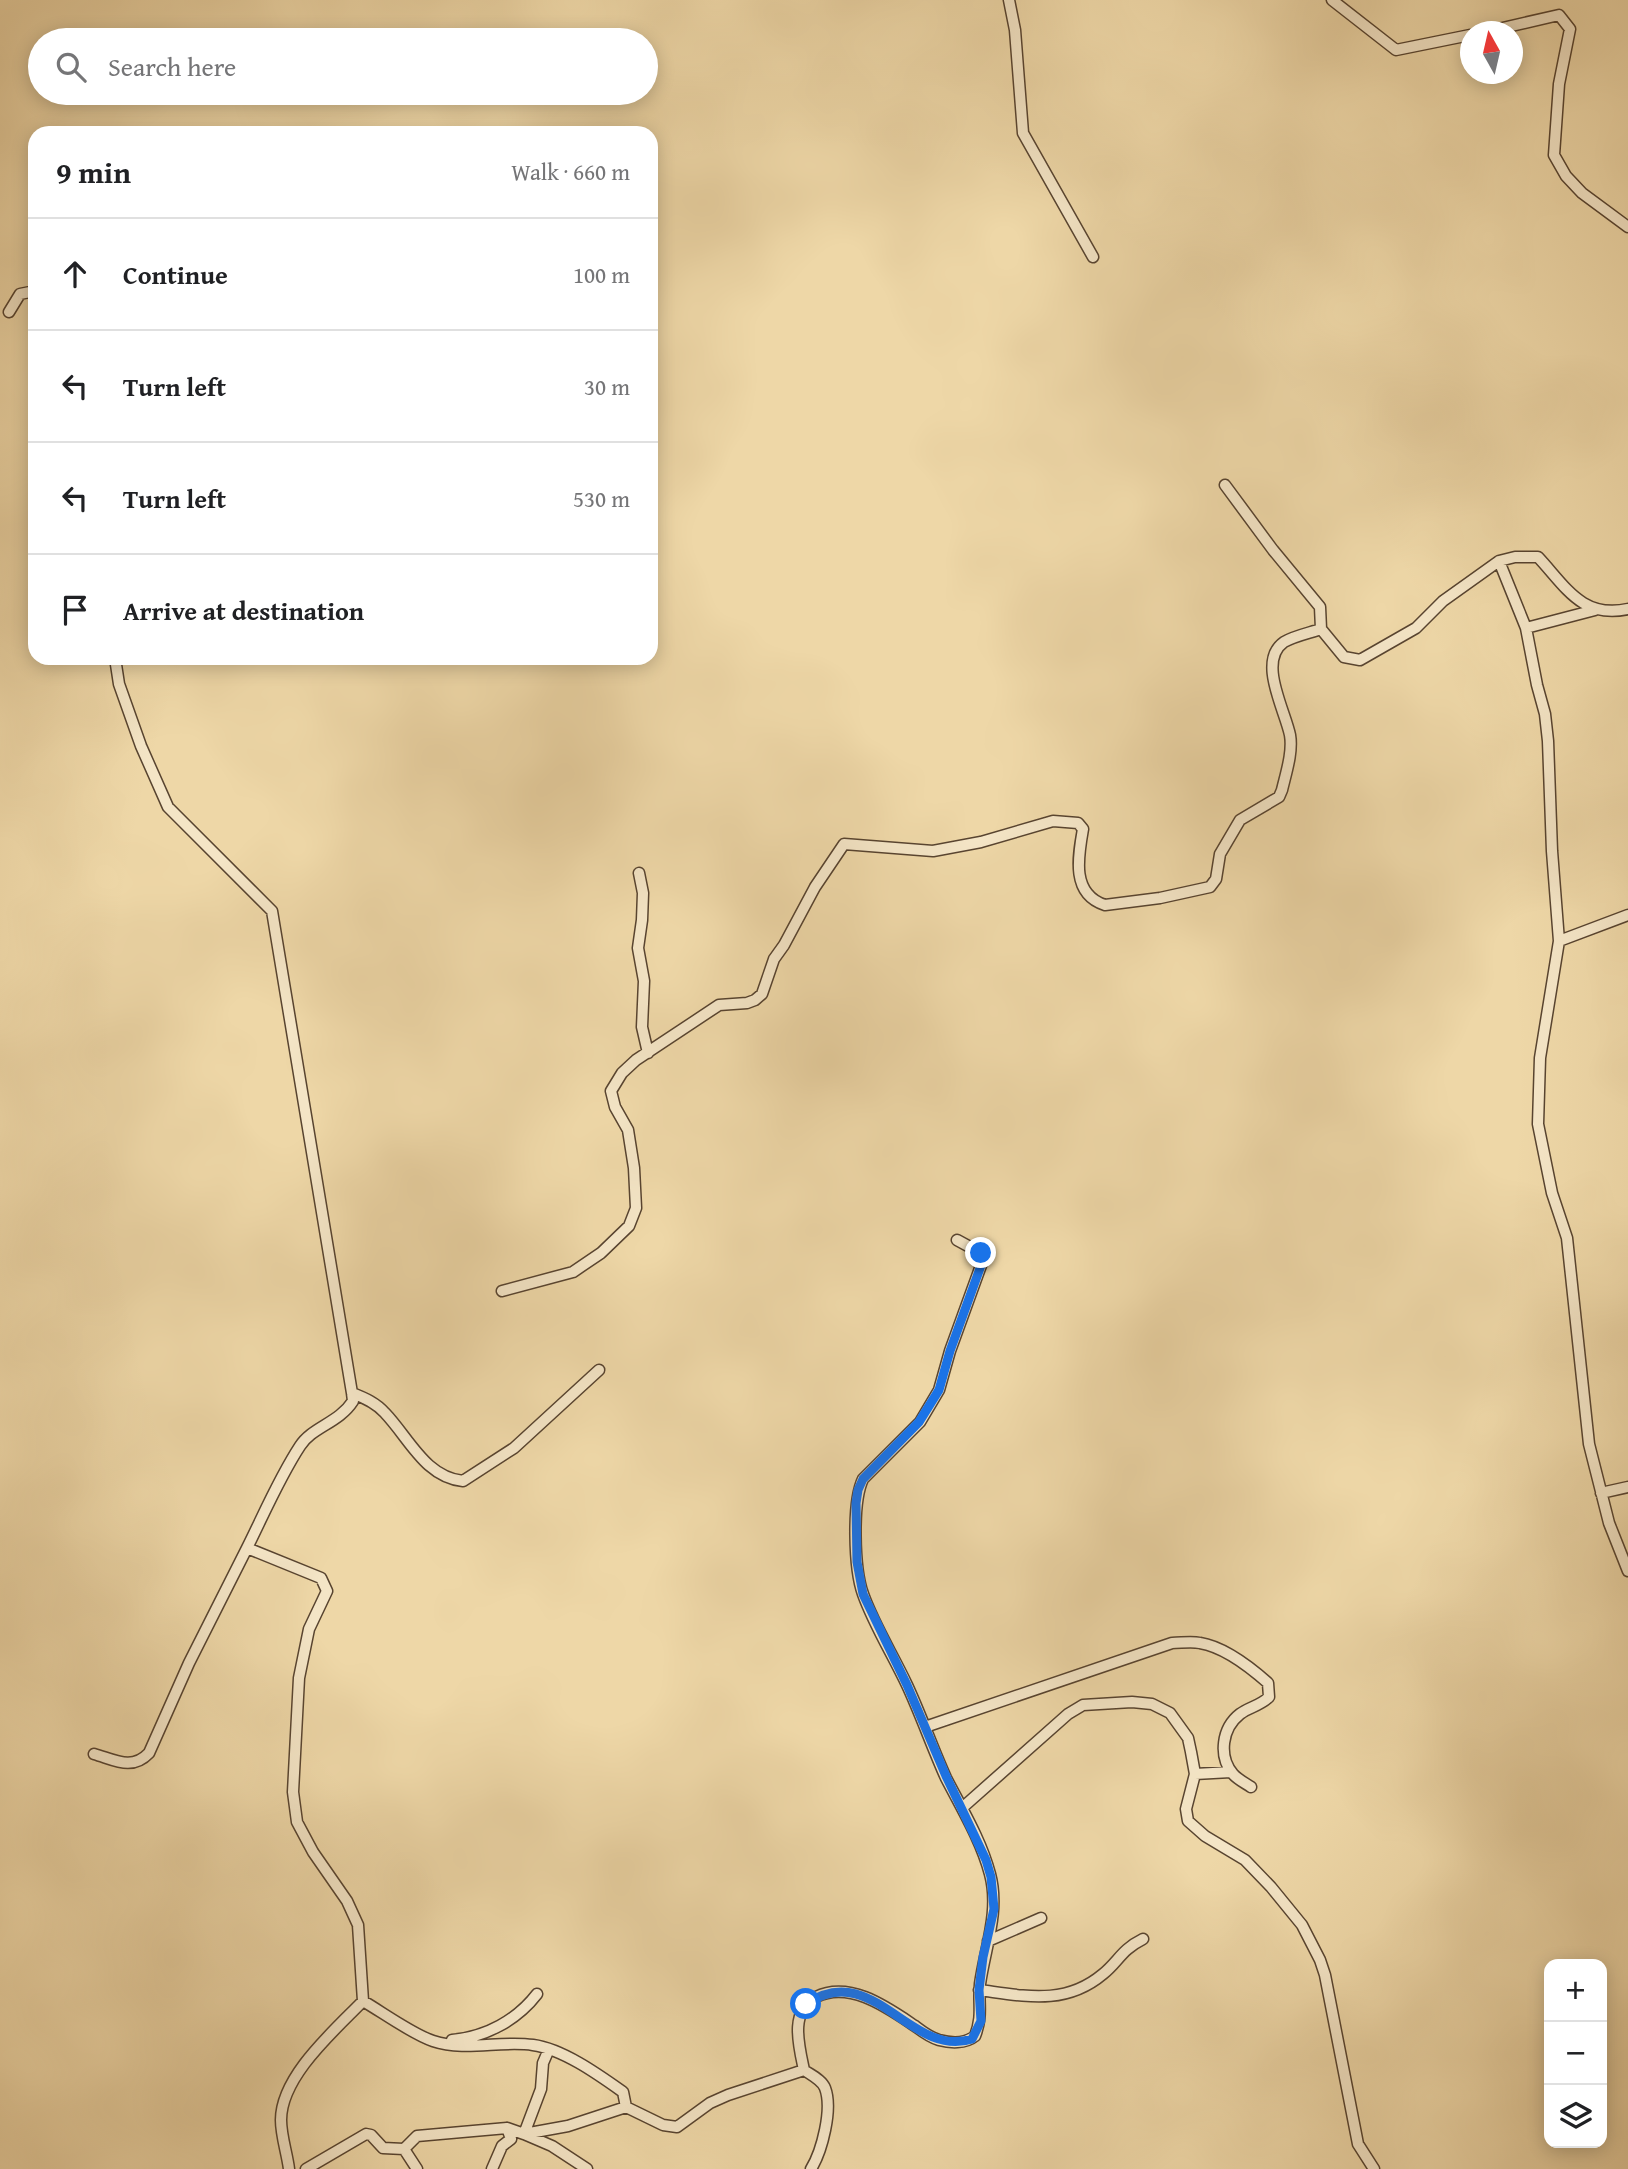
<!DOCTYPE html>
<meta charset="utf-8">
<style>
:root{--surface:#fff;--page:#f2f2f2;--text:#202124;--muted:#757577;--line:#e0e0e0}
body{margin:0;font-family:"Gentium Book Plus",serif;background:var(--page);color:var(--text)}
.controls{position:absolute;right:21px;bottom:21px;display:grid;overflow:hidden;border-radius:14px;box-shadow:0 4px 18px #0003}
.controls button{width:63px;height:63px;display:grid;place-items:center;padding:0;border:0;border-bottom:2px solid var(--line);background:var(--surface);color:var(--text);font:35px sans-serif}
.compass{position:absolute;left:1460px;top:21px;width:63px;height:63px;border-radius:50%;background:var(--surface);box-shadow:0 4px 18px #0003;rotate:352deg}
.stop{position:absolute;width:21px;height:21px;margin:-16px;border:5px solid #1a73e8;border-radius:50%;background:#fff}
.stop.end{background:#1a73e8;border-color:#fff;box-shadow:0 2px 7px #0008}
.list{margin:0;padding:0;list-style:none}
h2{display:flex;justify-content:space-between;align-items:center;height:91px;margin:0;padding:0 28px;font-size:30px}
h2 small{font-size:23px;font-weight:400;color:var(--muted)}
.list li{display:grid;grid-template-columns:46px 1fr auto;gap:21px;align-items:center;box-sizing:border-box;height:112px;padding:0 28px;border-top:2px solid var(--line)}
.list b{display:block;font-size:26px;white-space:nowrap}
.list em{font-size:23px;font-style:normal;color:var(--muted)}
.icon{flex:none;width:38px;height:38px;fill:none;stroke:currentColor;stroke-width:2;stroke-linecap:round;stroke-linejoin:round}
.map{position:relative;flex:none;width:1628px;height:2169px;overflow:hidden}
.search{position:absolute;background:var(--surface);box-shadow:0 4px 18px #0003;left:28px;top:28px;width:630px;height:77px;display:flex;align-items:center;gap:18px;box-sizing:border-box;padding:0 24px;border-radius:38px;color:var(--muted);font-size:26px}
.panel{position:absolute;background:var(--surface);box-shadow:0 4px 18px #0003;left:28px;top:126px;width:630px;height:539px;border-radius:21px}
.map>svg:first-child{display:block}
</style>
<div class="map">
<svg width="1628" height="2169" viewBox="0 0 1628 2169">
<rect width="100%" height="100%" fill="#eed7a7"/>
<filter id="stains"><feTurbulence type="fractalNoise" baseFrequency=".00286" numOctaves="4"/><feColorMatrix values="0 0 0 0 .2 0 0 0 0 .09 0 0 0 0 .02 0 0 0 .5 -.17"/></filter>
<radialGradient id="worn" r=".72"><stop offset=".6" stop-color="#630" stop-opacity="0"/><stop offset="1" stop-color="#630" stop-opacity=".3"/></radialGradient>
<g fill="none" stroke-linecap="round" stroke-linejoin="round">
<defs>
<path id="minor" d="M1009,0L1015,30L1023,133L1093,257
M1332,0L1396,50L1470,35
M1485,32L1559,15L1570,29L1559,84L1554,155L1566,176L1582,193L1628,227
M9,312L20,294L35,291
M1499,561L1526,628L1537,685L1545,714L1548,741L1552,851L1559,941L1540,1058L1538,1124L1552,1193L1567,1238L1589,1444L1609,1523L1628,1571
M1526,628L1595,610
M1321,629L1344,657L1360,660L1416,628L1443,601L1499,561L1515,557H1538C1566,587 1582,619 1628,609
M115,658L119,684L141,746L168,807L272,911L352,1393L353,1401C339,1423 312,1427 300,1446C279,1478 264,1514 247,1548L321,1578L327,1591L309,1629L299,1678L293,1792L297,1822L313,1852L347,1901L358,1925L363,2001C382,2012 412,2034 433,2041C466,2052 500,2040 533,2045C563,2049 599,2075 623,2092L626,2107
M639,873L643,893L642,920L638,948L644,981L642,1027L648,1053
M1559,941L1628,915
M502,1291L573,1272L601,1253L629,1226L636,1208L634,1168L628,1130L615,1107L611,1091L622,1073L636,1060L719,1005L747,1003L755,1000L762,994L774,959L784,945L815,887L844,844L933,851L981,842L1053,821L1078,823L1083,829C1078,857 1071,894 1105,905L1160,898L1210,887L1216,879L1220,854L1240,820L1279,797L1282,790C1286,773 1293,752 1290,735C1285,710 1257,661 1284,642C1294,636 1309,633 1321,629L1320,607L1273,550L1225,485
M352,1393C365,1398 376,1403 385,1413C409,1438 425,1477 463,1481L514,1448L599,1370
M1601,1493L1628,1487
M925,1727L1172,1643C1181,1643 1191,1641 1200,1643C1225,1647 1250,1667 1268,1683L1269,1697C1260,1706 1249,1707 1240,1714C1222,1728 1218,1756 1233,1774C1237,1779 1245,1783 1251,1787
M94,1754C115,1760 132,1771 149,1753L189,1663L247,1548
M1195,1774L1231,1772
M962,1808L1068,1714L1083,1705L1132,1702L1152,1704L1170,1713L1188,1738L1191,1752L1195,1774L1186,1809L1188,1821L1205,1836L1245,1860L1271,1887L1302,1925L1320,1960L1325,1975L1358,2144L1374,2169
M988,1941L1041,1918
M979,1990C1025,1996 1065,2006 1103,1974C1119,1961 1121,1950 1143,1939
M452,2040C486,2037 517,2020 537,1994
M549,2049L543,2063L541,2089L524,2134L552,2146L587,2169
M804,2070C811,2075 822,2080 825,2088C833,2109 822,2151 811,2169
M404,2149L417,2169
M289,2169C287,2153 281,2136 281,2120C281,2076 335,2030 363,2001
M306,2169L366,2134L371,2135L383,2148L404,2149L417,2136L507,2128L524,2134L568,2126L626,2107L663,2125L677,2127L710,2103L728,2095L804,2070C799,2046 789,2011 816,1997C850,1980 888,2008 915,2026C923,2032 929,2037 939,2040C950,2043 965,2044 975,2036C983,2015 978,2005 980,1984C985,1948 1000,1911 990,1874C981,1840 962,1809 946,1778C932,1747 921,1715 907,1685C893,1655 874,1625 863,1594C854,1569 852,1502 863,1479L920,1422L939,1390L950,1351L983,1260L981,1253L957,1240
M492,2169L502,2146L511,2139L507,2128"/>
</defs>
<use href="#minor" stroke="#584430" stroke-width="13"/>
<use href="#minor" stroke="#f4e5c6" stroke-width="10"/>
</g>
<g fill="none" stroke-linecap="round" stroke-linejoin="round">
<path stroke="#1a73e8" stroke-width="9" d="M806,2004C873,1958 910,2059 972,2039L981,2021L979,1990L983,1957L994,1909L991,1877L986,1860L946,1776L907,1685L863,1594L857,1562L856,1503L858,1490L863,1479L919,1422L939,1390L950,1351L983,1260L981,1253"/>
</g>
<rect width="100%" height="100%" filter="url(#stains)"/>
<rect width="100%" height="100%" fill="url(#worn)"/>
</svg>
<div class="controls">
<button>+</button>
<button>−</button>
<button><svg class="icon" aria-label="layers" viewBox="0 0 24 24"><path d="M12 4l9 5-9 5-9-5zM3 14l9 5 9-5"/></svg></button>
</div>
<svg class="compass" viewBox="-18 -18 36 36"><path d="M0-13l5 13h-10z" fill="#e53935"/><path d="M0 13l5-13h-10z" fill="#757577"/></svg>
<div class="stop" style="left:806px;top:2004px"></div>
<div class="stop end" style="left:981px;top:1253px"></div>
<div class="search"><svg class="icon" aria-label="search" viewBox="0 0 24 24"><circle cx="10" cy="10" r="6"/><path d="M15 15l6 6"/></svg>Search here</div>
<section class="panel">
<h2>9 min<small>Walk · 660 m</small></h2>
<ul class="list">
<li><svg class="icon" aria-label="ahead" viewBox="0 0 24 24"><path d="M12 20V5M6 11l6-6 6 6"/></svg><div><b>Continue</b></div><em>100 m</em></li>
<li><svg class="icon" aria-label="left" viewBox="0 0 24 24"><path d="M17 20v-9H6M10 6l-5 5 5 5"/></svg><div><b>Turn left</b></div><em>30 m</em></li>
<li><svg class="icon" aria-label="left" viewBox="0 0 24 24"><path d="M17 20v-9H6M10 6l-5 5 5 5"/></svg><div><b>Turn left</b></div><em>530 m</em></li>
<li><svg class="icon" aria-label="arrive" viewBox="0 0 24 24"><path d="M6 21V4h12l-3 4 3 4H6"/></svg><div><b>Arrive at destination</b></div></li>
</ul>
</section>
</div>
